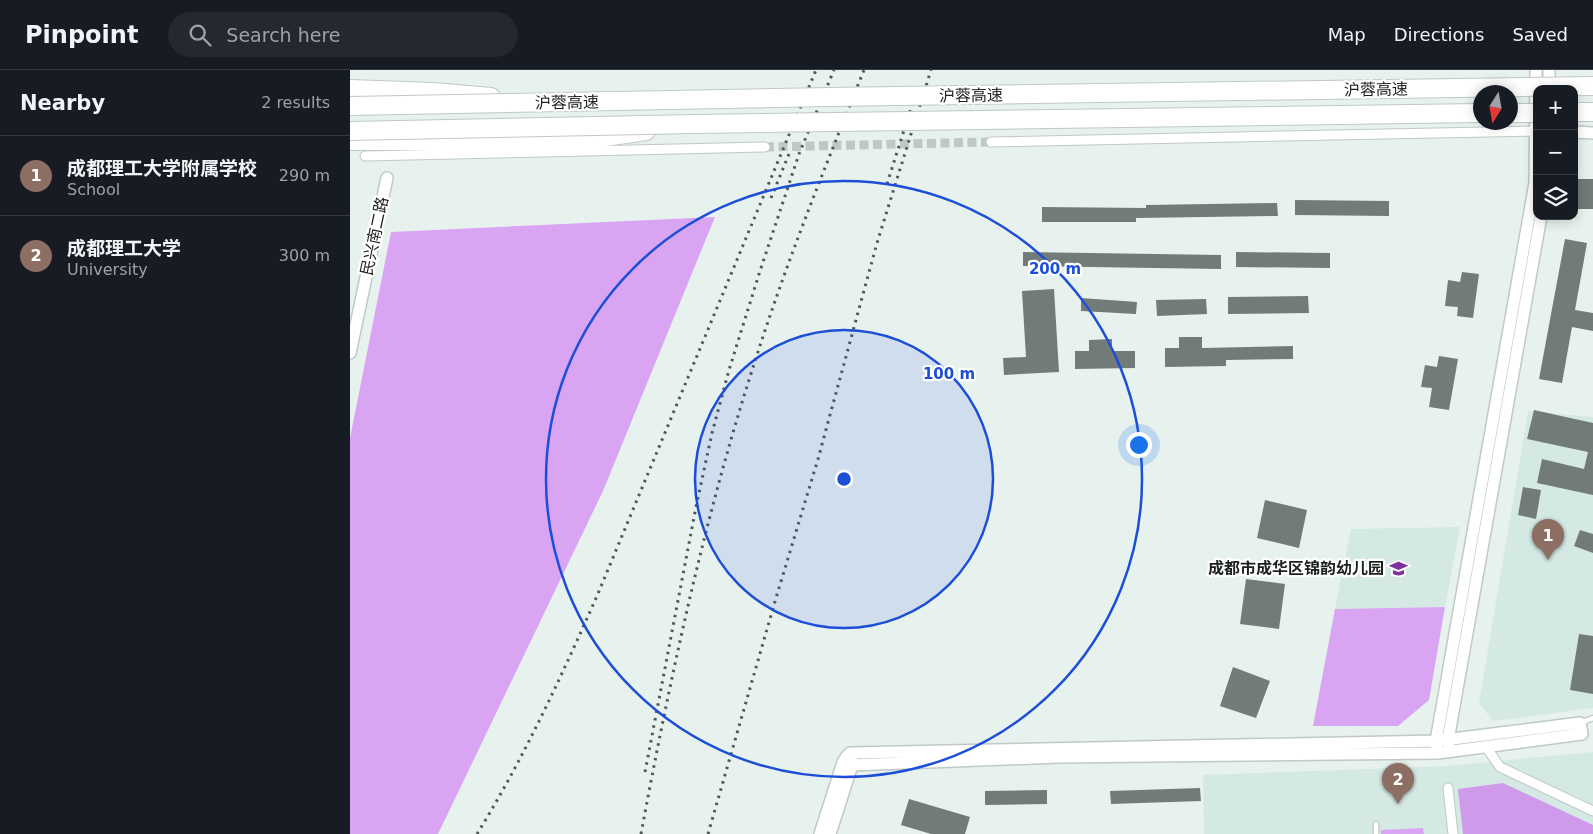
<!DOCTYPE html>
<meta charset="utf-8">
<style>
:root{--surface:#171b24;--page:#242831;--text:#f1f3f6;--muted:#9ea1a6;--line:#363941;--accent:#0f766e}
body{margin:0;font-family:"DejaVu Sans","Noto Sans SC",sans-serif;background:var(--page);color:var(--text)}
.controls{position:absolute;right:15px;top:15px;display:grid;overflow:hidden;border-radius:10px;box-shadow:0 2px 12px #0003}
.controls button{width:45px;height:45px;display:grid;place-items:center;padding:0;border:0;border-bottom:1px solid var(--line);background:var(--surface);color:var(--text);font:25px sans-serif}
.compass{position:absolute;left:1123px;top:15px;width:45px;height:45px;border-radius:50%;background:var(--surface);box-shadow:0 2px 12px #0003;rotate:191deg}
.you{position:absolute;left:788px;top:374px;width:18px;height:18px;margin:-12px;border:4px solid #fff;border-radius:50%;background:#1a73e8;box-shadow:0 0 0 8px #1a73e833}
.badge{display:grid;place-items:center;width:32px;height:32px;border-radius:50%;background:var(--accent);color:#fff;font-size:16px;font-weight:700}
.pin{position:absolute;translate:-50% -41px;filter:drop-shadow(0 1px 2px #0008)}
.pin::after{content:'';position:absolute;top:26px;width:18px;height:15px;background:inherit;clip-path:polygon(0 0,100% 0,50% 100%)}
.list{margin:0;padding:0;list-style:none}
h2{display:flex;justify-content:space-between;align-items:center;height:65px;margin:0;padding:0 20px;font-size:21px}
h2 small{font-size:16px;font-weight:400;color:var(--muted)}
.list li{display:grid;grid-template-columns:32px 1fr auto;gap:15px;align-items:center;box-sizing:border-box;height:80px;padding:0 20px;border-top:1px solid var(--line)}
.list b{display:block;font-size:19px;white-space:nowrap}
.list p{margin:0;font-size:16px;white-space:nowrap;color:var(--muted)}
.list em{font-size:16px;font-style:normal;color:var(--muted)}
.icon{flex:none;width:28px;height:28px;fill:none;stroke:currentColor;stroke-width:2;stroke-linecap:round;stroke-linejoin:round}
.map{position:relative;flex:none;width:1243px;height:764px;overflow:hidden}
header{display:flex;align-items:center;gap:30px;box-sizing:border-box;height:70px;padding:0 25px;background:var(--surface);border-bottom:1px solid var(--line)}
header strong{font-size:24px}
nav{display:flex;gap:28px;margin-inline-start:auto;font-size:18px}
.search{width:350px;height:45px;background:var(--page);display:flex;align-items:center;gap:12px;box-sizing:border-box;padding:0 18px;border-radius:28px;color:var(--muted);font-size:19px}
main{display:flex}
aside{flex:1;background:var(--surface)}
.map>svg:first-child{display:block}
</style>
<header>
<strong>Pinpoint</strong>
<div class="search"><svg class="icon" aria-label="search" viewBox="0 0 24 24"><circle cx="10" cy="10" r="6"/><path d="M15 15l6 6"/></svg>Search here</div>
<nav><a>Map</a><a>Directions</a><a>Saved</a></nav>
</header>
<main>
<aside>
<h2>Nearby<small>2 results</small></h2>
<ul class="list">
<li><span class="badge" style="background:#8d6e63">1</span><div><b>成都理工大学附属学校</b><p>School</p></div><em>290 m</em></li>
<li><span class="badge" style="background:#8d6e63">2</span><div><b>成都理工大学</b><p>University</p></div><em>300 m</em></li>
</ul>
</aside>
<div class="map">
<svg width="1243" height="764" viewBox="0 0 1243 764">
<rect width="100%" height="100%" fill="#e7f2ef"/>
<path fill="#d5e9e4" d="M1178,341L1243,347V638L1143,651L1129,633Z
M1110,457L1095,537L985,539L1001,459Z
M1243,682V764H854L853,705L1097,696Z"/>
<path fill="#d9a5f3" d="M365,147L253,421L88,764H0V368L41,162Z
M1095,537L1079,630L1048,656H963L985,539Z
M1073,758L1074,764H1031V760Z"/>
<path fill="#d09aeb" d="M1153,713L1243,755V764H1113L1108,719Z"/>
<path fill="#727b79" d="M1224,109H1243V139H1224Z
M945,130L1039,131V146L945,145Z
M927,133L928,146L786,148V152H692V137L796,138V135Z
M1215,169L1237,173L1225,240L1243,243V261L1222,257L1212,313L1189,309Z
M673,182L871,185V199L673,196Z
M886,182L980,183V198L886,197Z
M1112,202L1129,204L1123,248L1107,246L1108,237L1095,236L1098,210L1110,212Z
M704,219L709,302L654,305L653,288L676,287L672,221Z
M958,226L959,243L878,244V227Z
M731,228L787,232L786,244L731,241Z
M856,229L857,244L807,246L806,230Z
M829,267H852V278L943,276V289L876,290V296L815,297V278H829Z
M762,269V281H785V298L725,299V281H739V270Z
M1089,286L1108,289L1099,340L1079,337L1082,318L1071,317L1075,295L1087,297Z
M1184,340L1243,353V425L1187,413L1192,389L1234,399L1238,382L1177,369Z
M1173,417L1191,420L1186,449L1168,445Z
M915,430L957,440L949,478L907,468Z
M1230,460L1243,464V483L1224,476Z
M896,509L935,514L929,559L890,554Z
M1229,564L1243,566V624L1220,620Z
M883,597L920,611L906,648L870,636Z
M850,718L851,731L761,734L760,721Z
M697,720V734L635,735V721Z
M559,729L620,747L615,764H581L551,755Z"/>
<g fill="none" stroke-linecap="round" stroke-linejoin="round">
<path stroke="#bec8c5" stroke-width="9" stroke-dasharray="9 4.5" stroke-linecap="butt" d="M415,77L641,72"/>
<defs>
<path id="service" d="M1230,653L1243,648
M1026,754V764"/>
<path id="minor" d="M641,72L1185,61
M15,86L415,77
M1136,677L1150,697L1243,741
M1098,718L1103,764"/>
<path id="tertiary" d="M1199,19V0
M1224,62L1243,63
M0,283L37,108
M1099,677L1098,670L1191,146
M1087,678L1086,671L1185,113L1186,0
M493,692L502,695L709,687L1088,683L1232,664L1230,653L1086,671L500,683
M470,764L493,692L497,686
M480,764L502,695L501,689"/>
<path id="motorway" d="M0,19L83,22L141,27
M1224,42H1243
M0,71H228L296,61"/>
</defs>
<use href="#service" stroke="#bfc9c6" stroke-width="7"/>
<use href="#minor" stroke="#bfc9c6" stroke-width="11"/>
<use href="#tertiary" stroke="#bfc9c6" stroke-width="14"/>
<use href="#motorway" stroke="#bfc9c6" stroke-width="20"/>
<use href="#service" stroke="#fff" stroke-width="4.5"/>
<use href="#minor" stroke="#fff" stroke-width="9"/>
<use href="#tertiary" stroke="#fff" stroke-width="11"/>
<use href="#motorway" stroke="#fff" stroke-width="18"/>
<path stroke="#515755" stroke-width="3" stroke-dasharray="2.5 5" stroke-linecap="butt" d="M537,114L567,19
M421,128L439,84
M295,702L346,437L362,363L379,300L410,201L449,84L484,0
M127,764C174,688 211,607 247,526L466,0
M291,764C321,603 356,441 407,285C438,188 476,95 514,0
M358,764L426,528L468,389L527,173L581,0"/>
<defs>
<path id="motorway-bridge" d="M0,36L479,27L1243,16
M1160,43H1187
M0,61L344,54L1130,43"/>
</defs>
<use href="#motorway-bridge" stroke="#bfc9c6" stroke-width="20" stroke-linecap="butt"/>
<use href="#motorway-bridge" stroke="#fff" stroke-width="18"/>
</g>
<circle cx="494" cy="409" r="149" fill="#1d4ed8" fill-opacity=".12"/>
<g fill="none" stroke="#1d4ed8" stroke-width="2.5">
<circle cx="494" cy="409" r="149"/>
<circle cx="494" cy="409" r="298"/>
</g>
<defs>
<symbol id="school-bare" viewBox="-9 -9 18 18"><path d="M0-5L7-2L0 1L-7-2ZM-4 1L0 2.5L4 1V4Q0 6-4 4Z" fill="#8031a1" stroke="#fff" stroke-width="2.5" paint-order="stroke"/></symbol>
</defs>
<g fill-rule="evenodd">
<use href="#school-bare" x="1036" y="486" width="25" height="25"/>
</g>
<g text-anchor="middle" stroke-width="4.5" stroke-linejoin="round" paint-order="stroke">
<g font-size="16" fill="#1c201f" stroke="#fff">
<text transform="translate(1026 19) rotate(-1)" y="6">沪蓉高速</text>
<text transform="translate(621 25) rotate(-1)" y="6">沪蓉高速</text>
<text transform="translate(217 32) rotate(-1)" y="6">沪蓉高速</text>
<text transform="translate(24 166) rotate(-78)" y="6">民兴南二路</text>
</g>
<g font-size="16" font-weight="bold" fill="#1c201f" stroke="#fff" text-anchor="end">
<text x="1034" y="504">成都市成华区锦韵幼儿园</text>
</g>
</g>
<circle cx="494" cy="409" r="8" fill="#1d4ed8" stroke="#fff" stroke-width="2.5"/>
<g font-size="15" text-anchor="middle" font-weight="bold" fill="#1d4ed8" stroke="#fff" stroke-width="4.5" stroke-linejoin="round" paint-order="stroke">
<text x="705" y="204">200 m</text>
<text x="599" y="309">100 m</text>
</g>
</svg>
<div class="controls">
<button>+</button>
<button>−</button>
<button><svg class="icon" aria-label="layers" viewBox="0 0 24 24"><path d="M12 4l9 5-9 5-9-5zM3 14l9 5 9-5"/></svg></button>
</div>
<svg class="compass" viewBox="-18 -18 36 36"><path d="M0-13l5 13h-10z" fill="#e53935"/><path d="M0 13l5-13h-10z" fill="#9ea1a6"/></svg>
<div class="you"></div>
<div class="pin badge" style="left:1198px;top:490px;background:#8d6e63">1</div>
<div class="pin badge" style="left:1048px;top:734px;background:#8d6e63">2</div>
</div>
</main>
